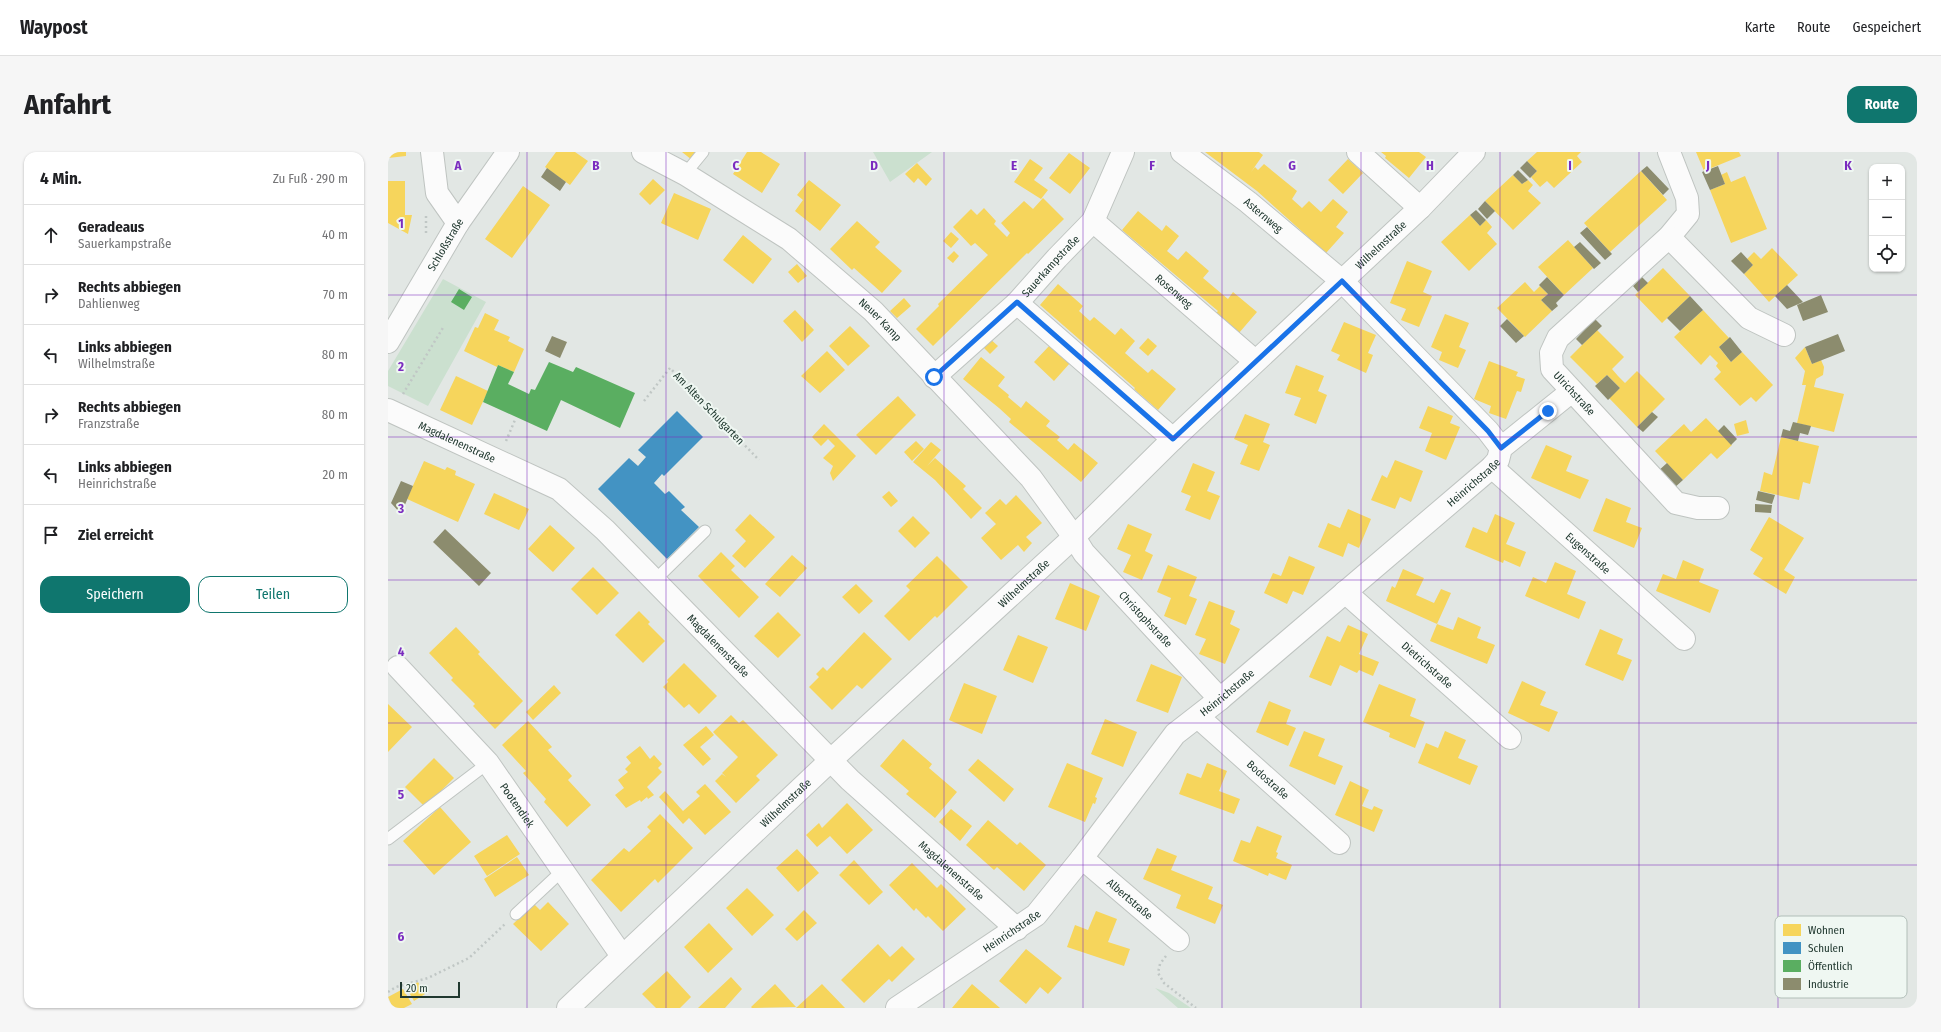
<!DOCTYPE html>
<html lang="de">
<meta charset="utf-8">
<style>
:root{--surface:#fff;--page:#f6f6f6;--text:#202124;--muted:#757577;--line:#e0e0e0;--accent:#0f766e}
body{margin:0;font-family:"Fira Sans Condensed",sans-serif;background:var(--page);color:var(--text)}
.controls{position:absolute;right:12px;top:12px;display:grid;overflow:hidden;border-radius:8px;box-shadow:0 1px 3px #0004}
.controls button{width:36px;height:36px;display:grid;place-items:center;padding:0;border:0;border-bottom:1px solid var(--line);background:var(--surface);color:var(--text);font:20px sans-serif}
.scale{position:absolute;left:12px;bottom:10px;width:60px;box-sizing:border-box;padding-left:4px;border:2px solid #213930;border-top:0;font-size:11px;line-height:14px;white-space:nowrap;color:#213930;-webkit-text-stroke:3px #eff7f2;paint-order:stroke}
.stop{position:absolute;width:12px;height:12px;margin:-9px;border:3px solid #1a73e8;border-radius:50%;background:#fff}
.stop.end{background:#1a73e8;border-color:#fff;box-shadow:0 1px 4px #0008}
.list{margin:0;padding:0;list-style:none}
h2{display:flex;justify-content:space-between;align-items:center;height:52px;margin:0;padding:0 16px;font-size:17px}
h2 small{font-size:13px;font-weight:400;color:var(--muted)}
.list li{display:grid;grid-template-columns:26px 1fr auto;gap:12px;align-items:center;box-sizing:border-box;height:60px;padding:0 16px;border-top:1px solid var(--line)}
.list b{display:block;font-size:15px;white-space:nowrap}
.list p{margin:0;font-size:13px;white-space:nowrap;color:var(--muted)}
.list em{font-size:13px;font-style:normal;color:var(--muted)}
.actions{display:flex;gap:8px;padding:12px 16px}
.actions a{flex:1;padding:9px 0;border:1px solid var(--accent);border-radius:12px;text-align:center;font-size:14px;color:var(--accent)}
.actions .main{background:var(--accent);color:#fff}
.icon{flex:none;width:22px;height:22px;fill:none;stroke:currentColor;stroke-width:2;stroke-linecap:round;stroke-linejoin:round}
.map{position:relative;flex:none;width:1529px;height:856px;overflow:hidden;border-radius:12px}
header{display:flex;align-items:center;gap:24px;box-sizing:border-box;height:56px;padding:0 20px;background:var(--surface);border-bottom:1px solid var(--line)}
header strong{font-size:19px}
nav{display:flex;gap:22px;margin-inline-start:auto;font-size:14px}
.intro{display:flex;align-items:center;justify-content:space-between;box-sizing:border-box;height:96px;padding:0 24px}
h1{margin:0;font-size:28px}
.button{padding:10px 18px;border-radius:12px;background:var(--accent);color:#fff;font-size:14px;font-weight:700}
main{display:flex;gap:24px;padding:0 24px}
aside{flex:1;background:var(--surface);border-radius:12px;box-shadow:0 1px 3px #0004}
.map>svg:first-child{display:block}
</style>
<header>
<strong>Waypost</strong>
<nav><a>Karte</a><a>Route</a><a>Gespeichert</a></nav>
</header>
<div class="intro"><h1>Anfahrt</h1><a class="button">Route</a></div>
<main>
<aside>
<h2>4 Min.<small>Zu Fuß · 290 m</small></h2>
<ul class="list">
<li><svg class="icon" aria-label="ahead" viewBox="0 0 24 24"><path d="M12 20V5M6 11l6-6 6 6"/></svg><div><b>Geradeaus</b><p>Sauerkampstraße</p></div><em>40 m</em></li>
<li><svg class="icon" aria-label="right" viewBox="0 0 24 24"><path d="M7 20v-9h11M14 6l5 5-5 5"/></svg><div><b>Rechts abbiegen</b><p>Dahlienweg</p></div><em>70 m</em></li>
<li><svg class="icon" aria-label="left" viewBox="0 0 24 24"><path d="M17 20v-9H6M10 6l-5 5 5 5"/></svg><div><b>Links abbiegen</b><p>Wilhelmstraße</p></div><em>80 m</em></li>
<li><svg class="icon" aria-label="right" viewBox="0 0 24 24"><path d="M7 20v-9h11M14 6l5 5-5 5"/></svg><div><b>Rechts abbiegen</b><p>Franzstraße</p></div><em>80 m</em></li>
<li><svg class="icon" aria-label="left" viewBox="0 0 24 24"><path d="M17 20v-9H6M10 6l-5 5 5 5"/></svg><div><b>Links abbiegen</b><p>Heinrichstraße</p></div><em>20 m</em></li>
<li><svg class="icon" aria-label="arrive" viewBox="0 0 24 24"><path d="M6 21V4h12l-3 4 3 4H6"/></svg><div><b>Ziel erreicht</b></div></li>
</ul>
<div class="actions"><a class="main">Speichern</a><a>Teilen</a></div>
</aside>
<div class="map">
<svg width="1529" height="856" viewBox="0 0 1529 856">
<rect width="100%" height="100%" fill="#e2e7e4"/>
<path fill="#cbe0cf" d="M485,0H544L502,30Z
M55,127L98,150L40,254L0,234V219Z
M767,836L781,841L803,856H790Z"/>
<path fill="#f6d55c" d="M0,0H18V4L0,6Z
M168,0H187L200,9L182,33L157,15Z
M294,0H311L304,8Z
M359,0H373L392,12L374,41L345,22Z
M817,0H871L875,3L863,20L867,15L870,18L876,12L909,39L904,47L914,56L921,49L933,60L945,47L960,60L948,75L956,81L938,101L869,39Z
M993,0H1031L1038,5L1021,26L997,6L998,4Z
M1149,0H1193L1189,4L1194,10L1166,36L1159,29L1152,35L1143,25L1149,19L1139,9Z
M1308,0H1351L1353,4L1316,19Z
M681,1L702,16L682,42L661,26Z
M642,7L655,16L646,28L660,38L653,47L626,30Z
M960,7L975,21L955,42L940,28Z
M529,11L544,27L538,34L530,26L526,31L517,22Z
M1253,19L1279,48L1222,100L1196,71Z
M1339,20L1343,30L1357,24L1379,77L1343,91L1322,38L1337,32L1333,23Z
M1125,23L1134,32L1140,28L1145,33L1140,39L1153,51L1125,78L1097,49Z
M265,27L277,38L262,53L251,42Z
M421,28L453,53L432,79L407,59L415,48L409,43Z
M0,29H17V63H24L20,82L0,71Z
M135,34L162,53L124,106L97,87Z
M286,41L323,57L310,88L273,71Z
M655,46L676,67L640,102L639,101L545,194L528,177L551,154L550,152L600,103L587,91L583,94L565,75L583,57L589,63L596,56L608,69L606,72L619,85L622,81L613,71L636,49L645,57Z
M750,59L774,79L778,73L791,84L779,99L790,108L798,99L821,119L815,126L840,147L845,140L869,160L851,181L828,161L830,159L734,78Z
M1082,63L1092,74L1098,68L1104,75L1099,81L1109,92L1081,119L1053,90Z
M469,69L492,90L487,95L514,119L494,141L466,116L464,118L442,97Z
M563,80L571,87L563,96L555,89Z
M355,83L384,107L365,132L335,108Z
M1180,88L1205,116L1176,143L1150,115Z
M1384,96L1410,123L1381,150L1356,122L1365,113L1359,107L1366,100L1373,107Z
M566,99L571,104L565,111L559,106Z
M1019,109L1044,119L1035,140L1044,144L1031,175L1013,168L1018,157L1002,151Z
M409,112L419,124L410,131L400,120Z
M1275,116L1302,144L1274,171L1247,143Z
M1137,130L1146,140L1152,134L1160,142L1153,148L1164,159L1137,185L1109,156Z
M670,132L695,154L691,159L702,169L706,165L727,183L733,176L747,189L737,201L760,221L764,217L788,237L770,258L746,237L747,236L652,153Z
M516,146L523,154L509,166L502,159Z
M407,158L426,178L414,190L395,169Z
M1315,158L1341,186L1331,195L1338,204L1343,210L1354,200L1385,233L1368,250L1363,245L1352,254L1326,227L1333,220L1328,214L1330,211L1322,203L1313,213L1286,185Z
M97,161L111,168L106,178L122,185L120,189L136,197L126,220L110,213L109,215L76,199L87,175L90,176Z
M1057,162L1081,171L1071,195L1078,198L1070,216L1051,208L1054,200L1043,195Z
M956,170L988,183L980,201L985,203L978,221L949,208L952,203L943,199Z
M462,174L482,194L460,214L441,194Z
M1209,178L1236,205L1224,217L1230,224L1237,231L1249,219L1277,247L1249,275L1221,246L1232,236L1219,223L1209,232L1182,205Z
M601,186L610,194L602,202L594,194Z
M760,186L769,194L760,204L751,196Z
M662,193L682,211L666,229L646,210Z
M1417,195L1424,212L1433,208L1436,215L1435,223L1428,227L1426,235L1456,242L1446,280L1409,271L1418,233H1414L1417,219L1407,206Z
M439,199L457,218L432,241L413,224Z
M593,205L617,225L610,234L621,243L620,245L633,256L638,249L662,269L658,274L672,285L669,288L680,298L686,291L710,311L693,330L621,270L623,267L611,256L575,227Z
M1101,209L1130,220L1128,224L1137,227L1133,240L1129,239L1118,267L1101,261L1103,254L1086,247Z
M908,213L936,224L930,239L939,243L928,272L906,263L913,246L897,241Z
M68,224L100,239L84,273L52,258Z
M510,244L528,263L488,303L468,283Z
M1040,254L1065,264L1062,271L1072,275L1058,308L1037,299L1044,281L1031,276Z
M857,262L882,272L875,290L882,293L871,319L852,312L860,293L846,287Z
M1318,266L1344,293L1329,307L1323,301L1295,328L1267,299L1296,272L1303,280Z
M1358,268L1361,281L1349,284L1346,272Z
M436,272L468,304L445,329L442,321L445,314L435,306L447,294L440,287L433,294L424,285Z
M1393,285L1431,294L1422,332L1415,330L1411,348L1372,339L1376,320L1384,323Z
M528,289L536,297L524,309L516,300Z
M543,290L553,298L539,314L547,306L578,334L575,337L594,356L583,367L547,328L525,310Z
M1158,293L1184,304L1178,319L1201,328L1192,347L1143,326Z
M1007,308L1035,319L1023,350L1012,345L1007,357L983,348L994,323L999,326Z
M36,309L57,318L59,315L68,319L67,323L87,332L70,370L19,347Z
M805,311L827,320L819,339L832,344L822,368L797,358L803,344L793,340Z
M501,339L510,349L503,355L494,345Z
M106,341L141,357L131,378L96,362Z
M628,343L654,371L638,385L644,391L636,400L630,393L613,408L593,386L608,372L597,361L612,347L618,353Z
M1218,346L1243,356L1238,370L1254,376L1246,396L1205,379Z
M960,357L983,367L971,396L960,391L955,405L930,395L940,371L952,376Z
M362,362L387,385L357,416L344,404L358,389L347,378Z
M1107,362L1127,371L1118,392L1138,400L1132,415L1116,408L1115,411L1077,395L1085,375L1099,381Z
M525,364L542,381L527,396L510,379Z
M1381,365L1416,386L1396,418L1407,425L1398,442L1365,422L1375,406L1362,398Z
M740,372L764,382L757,399L765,403L754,428L735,420L743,403L729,397Z
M162,373L187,396L165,420L140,397Z
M333,400L347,414L343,418L371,445L351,466L310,424Z
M404,403L419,416L392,445L377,432Z
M549,404L580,435L549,466L547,464L521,489L496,464L522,438L518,434Z
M901,404L927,415L915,443L905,439L899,452L876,441L885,421L893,424Z
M1295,408L1316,417L1311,430L1331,438L1322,461L1268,439L1275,422L1288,427Z
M1167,410L1188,419L1179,442L1198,450L1191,467L1137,444L1145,425L1158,431Z
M780,413L809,425L801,444L809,447L798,473L776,464L783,446L769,440Z
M205,415L231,441L209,463L183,437Z
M1015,417L1036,426L1028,443L1046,451L1053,437L1063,441L1049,472L1065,478L1070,465L1093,475L1089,486L1107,493L1099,512L1042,489L1049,472L998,449L1004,434L1007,436Z
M682,431L712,444L698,479L667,467Z
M468,432L485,449L471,462L454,445Z
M821,449L847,459L842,472L852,477L837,512L811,502L818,487L807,483Z
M251,459L262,470L260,472L277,489L255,511L227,483Z
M390,460L413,483L390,506L366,484Z
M960,473L980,482L971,502L991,510L985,524L971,518L969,521L952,513L943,534L921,525L939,484L952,490Z
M68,475L92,500L90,502L135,549L107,577L85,554L87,552L63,528L65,526L41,501Z
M1212,477L1235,487L1229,502L1244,508L1235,529L1197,513Z
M476,480L504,507L474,537L469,533L444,558L421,535L431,525L428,522L435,515L439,519Z
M630,483L660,495L645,531L615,518Z
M296,511L329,544L311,562L301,552L296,556L275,535L280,530L279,528Z
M763,512L794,525L780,561L748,549Z
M1134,529L1158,540L1152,553L1170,560L1161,580L1120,561Z
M576,531L609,544L594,582L561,568Z
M991,532L1028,547L1022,564L1037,570L1027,596L1001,585L1002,581L975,570Z
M166,533L173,541L145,568L138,560Z
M881,549L903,558L898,572L908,576L900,594L868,580Z
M0,552L24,575L0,600Z
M343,563L351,571L355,568L390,603L368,624L372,628L348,651L327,629L334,622L338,625L334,621L350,605L325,580Z
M717,567L749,580L735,615L703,602Z
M140,569L164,595L160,598L184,624L180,628L203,653L179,675L156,650L158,647L135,621L138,619L114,593Z
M318,574L326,583L312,595L323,607L315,614L295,593Z
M916,579L937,587L930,604L955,614L947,633L901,614Z
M1057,579L1078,588L1070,606L1090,614L1082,633L1030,611L1038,591L1050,596Z
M515,587L544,612L541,616L569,640L547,666L518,642L521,639L492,614Z
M252,594L262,607L266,603L274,612L270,616L274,620L259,635L266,643L260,647L259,645L253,650L252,648L238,656L227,643L236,636L230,628L240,620L237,617L243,611L238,605Z
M46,606L66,626L37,655L17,635Z
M590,607L626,637L616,650L580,618Z
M679,611L715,626L707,645L709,646L707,652L705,651L697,670L660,655Z
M819,611L839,619L831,639L852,647L846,662L791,642L799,621L813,626Z
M962,629L981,638L974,654L984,658L986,654L995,658L986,680L947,663Z
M317,632L343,660L317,683L301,666L295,672L271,645L277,639L295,659L312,644L308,640Z
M459,651L485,678L459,702L442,684L429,695L418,683L431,671L434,676Z
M52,655L83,690L46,723L15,689Z
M563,657L584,674L572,689L551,670Z
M272,662L305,696L270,731L267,727L233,760L203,728L236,696L241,700L263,679L259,675Z
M600,668L629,693L632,690L658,713L636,739L609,715L606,718L578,693Z
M869,674L894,684L888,700L890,701L888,706L904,713L898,728L881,721L880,724L845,709L853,688L862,691Z
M119,683L132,702L99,724L86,704Z
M769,696L789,704L783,718L825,735L820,747L835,753L827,772L788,756L793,743L755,727Z
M409,697L431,721L410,740L388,716Z
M129,705L141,723L107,745L96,727Z
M466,708L495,740L481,753L451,723Z
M524,711L549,736L553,732L578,757L555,779L540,764L538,766L528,756L526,759L501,733Z
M359,736L386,763L364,784L338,756Z
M160,750L181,772L153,799L125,772L146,752L152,758Z
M416,758L429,771L409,789L397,777Z
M708,759L729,767L720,790L742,797L736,814L679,795L687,773L700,778Z
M321,771L345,797L320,821L296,795Z
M490,792L502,805L514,794L527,807L504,830L501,827L476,851L453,828Z
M638,797L674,826L660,842L652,835L638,852L611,829Z
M279,819L303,845L292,856H268L254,842Z
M343,825L354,837L337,856H310Z
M30,830L37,842L26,849L19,837Z
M387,832L408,855L364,856L363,855Z
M434,832L457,856H408Z
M584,832L612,856H564Z
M15,837L24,852L16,856H5L0,845Z"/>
<path fill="#4393c3" d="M289,259L315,285L276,324L274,322L266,331L277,342L281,339L297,355L293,358L311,375L279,407L210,337L241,306L250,314L258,305L250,298Z"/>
<path fill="#5aae61" d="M71,137L84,145L76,158L63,150Z
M161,210L185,220L188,215L247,241L232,276L173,248L159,279L95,250L110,213L126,220L120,232L141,242L143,237L147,238Z"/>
<path fill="#8c8c6e" d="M1139,9L1149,19L1142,26L1132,16Z
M1259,14L1281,37L1275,43L1253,19Z
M1330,14L1337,32L1322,38L1314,20Z
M159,16L178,30L172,39L153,25Z
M1130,18L1140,28L1134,32L1125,23Z
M1097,49L1107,59L1099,67L1090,57Z
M1088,58L1098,68L1092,74L1082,63Z
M1199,75L1224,102L1217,108L1192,81Z
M1192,90L1213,111L1206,117L1186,95Z
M1353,100L1365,113L1356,122L1343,109Z
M1159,125L1176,143L1168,151L1170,154L1164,159L1153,148L1160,142L1151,133Z
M1254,125L1260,131L1250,140L1245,134Z
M1399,133L1415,150L1399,157L1387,144Z
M1433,143L1440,160L1415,169L1409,153Z
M1302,144L1315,158L1292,179L1279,166Z
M1119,167L1136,184L1128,191L1112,174Z
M1207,167L1214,174L1194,193L1188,187Z
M1450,182L1457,199L1424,212L1417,195Z
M164,184L179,190L172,206L157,199Z
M1342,185L1354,200L1343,210L1331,195Z
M1219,223L1232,236L1220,248L1207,234Z
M1264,260L1270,265L1255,280L1249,275Z
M1405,270L1423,274L1420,283L1412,281L1410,289L1393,285L1395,277L1402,279Z
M1336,273L1349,287L1343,293L1330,279Z
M1279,311L1295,328L1285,337L1269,320Z
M13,329L25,334L13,362L3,351Z
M1370,339L1387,343L1384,352L1368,348Z
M1367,352L1384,353L1383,361L1367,360Z
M57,377L103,421L91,434L45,390Z"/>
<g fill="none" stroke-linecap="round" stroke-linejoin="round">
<defs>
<path id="service" d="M297,22L315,0
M266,429L317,379
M0,687L100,611
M128,762L174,719"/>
<g id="minor">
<path d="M44,0L49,41L70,71"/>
<path id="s1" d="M255,0L297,22L401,87L485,159L643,326L686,385L696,401L832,547"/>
<path id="s2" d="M794,0L860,50L954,129L1100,279L1113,296"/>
<path d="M970,0L1032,56"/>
<path id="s3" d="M1281,0L1299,46L1300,62L1281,85L1170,186L1163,201L1164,217L1288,351L1310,356H1330"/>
<path id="s4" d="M705,69L867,209"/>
<path d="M1281,85L1361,166L1396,183"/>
<path d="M629,151L785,287"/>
<path id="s5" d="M0,190L70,71L120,0"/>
<path id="s6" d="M546,225L629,151L669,106L705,69L735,0"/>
<path id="s7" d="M0,258L171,337L217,378L462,628L629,777"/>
<path id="s8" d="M1104,315L1296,487"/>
<path id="s9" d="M957,440L1122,586"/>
<path id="s10" d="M10,515L100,611L234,804"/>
<path id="s11" d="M810,565L951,691"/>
<path id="s12" d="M694,706L790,788"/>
<path id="s13" d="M180,856L443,608L686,385L785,287L1032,56L1086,0"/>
<path id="s14" d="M509,856L648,763L694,706L787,582L832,547L1104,315L1110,308L1113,296L1184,239"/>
</g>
</defs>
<use href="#service" stroke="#bfc4c1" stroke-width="13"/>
<use href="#minor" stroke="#bfc4c1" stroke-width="24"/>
<path stroke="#c0c7c5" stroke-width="2.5" stroke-dasharray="2 3" stroke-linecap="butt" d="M38,64V81
M15,242L56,174
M256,249L282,216L371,308
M118,289L127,268
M778,804L772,812L770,821L776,831L808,856
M0,840L8,835L40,826L81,806L117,772"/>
<use href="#service" stroke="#fbfbfb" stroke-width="11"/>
<use href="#minor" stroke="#fbfbfb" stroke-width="22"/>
</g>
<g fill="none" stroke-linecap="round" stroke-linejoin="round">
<path stroke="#1a73e8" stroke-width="5" d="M546,225L629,150L785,287L954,129L1100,279L1113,296L1160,259"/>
</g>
<path fill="none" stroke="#7b2cbf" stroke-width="1" stroke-opacity="0.55" d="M139,0V856M278,0V856M417,0V856M556,0V856M695,0V856M834,0V856M973,0V856M1112,0V856M1251,0V856M1390,0V856M0,143H1529M0,285H1529M0,428H1529M0,571H1529M0,713H1529"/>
<g text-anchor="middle" stroke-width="4" stroke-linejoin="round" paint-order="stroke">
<g font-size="11" fill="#213930" stroke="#eff7f2">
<text dy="4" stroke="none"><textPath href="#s2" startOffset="103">Asternweg</textPath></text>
<text dy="4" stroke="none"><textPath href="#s5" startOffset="113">Schloßstraße</textPath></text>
<text dy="4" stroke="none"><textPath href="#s13" startOffset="1115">Wilhelmstraße</textPath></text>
<text dy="4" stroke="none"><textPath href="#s6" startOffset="161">Sauerkampstraße</textPath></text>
<text dy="4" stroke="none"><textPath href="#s4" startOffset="107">Rosenweg</textPath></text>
<text dy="4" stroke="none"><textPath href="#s1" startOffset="292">Neuer Kamp</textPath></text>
<text dy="4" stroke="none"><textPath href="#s3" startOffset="311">Ulrichstraße</textPath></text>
<text transform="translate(321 256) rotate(46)" y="4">Am Alten Schulgarten</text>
<text dy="4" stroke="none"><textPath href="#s7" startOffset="76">Magdalenenstraße</textPath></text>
<text dy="4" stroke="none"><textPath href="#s14" startOffset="786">Heinrichstraße</textPath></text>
<text dy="4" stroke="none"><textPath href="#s8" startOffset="129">Eugenstraße</textPath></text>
<text dy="4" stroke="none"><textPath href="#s13" startOffset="623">Wilhelmstraße</textPath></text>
<text dy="4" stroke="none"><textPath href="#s1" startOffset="693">Christophstraße</textPath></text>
<text dy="4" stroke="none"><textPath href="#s7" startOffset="412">Magdalenenstraße</textPath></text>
<text dy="4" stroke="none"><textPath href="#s9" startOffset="110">Dietrichstraße</textPath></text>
<text dy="4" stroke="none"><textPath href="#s14" startOffset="462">Heinrichstraße</textPath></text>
<text dy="4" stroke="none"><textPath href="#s11" startOffset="94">Bodostraße</textPath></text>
<text dy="4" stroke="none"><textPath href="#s13" startOffset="299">Wilhelmstraße</textPath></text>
<text dy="4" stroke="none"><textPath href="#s10" startOffset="183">Pootendiek</textPath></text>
<text dy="4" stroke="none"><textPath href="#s7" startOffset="736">Magdalenenstraße</textPath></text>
<text dy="4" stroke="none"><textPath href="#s12" startOffset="63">Albertstraße</textPath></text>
<text dy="4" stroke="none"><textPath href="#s14" startOffset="138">Heinrichstraße</textPath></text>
</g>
</g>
<rect x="1387" y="764" width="132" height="82" rx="6" fill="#eff7f2" stroke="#b1beb8" stroke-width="1"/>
<rect x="1395" y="772" width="18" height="12" fill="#f6d55c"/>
<rect x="1395" y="790" width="18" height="12" fill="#4393c3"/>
<rect x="1395" y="808" width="18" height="12" fill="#5aae61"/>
<rect x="1395" y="826" width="18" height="12" fill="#8c8c6e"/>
<g font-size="11" fill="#213930">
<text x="1420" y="782">Wohnen</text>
<text x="1420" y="800">Schulen</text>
<text x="1420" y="818">Öffentlich</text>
<text x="1420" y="836">Industrie</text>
</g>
<g font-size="13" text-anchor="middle" font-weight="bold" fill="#7b2cbf" stroke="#eff7f2" stroke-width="4" stroke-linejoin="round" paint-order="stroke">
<text x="70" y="18">A</text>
<text x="208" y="18">B</text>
<text x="348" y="18">C</text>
<text x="486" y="18">D</text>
<text x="626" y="18">E</text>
<text x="764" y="18">F</text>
<text x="904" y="18">G</text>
<text x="1042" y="18">H</text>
<text x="1182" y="18">I</text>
<text x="1320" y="18">J</text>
<text x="1460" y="18">K</text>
<text x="13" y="76">1</text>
<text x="13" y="219">2</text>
<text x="13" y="361">3</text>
<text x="13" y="504">4</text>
<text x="13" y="647">5</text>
<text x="13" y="789">6</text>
</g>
</svg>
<div class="controls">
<button>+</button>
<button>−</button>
<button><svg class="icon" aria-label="locate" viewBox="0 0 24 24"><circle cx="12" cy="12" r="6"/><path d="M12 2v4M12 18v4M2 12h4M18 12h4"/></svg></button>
</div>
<div class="scale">20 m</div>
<div class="stop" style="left:546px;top:225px"></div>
<div class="stop end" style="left:1160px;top:259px"></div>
</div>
</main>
